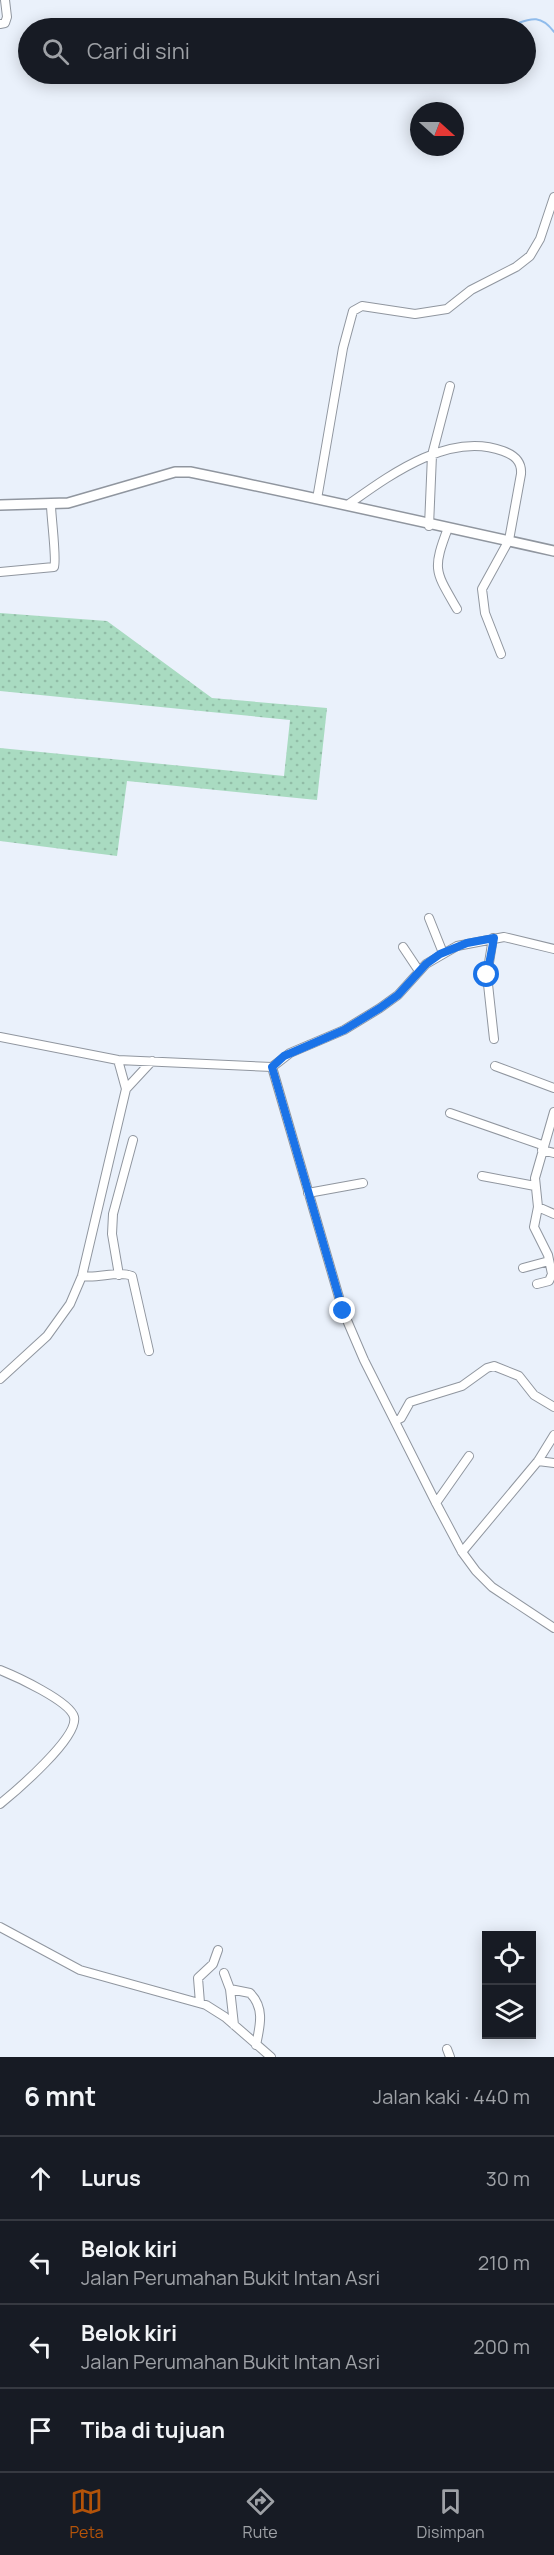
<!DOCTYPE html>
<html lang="id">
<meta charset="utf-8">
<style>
:root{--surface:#171b24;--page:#20242c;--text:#f1f3f6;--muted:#9ea1a6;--line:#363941;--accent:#b45309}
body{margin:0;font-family:Manrope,sans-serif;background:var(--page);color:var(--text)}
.controls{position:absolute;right:18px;bottom:18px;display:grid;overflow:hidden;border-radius:0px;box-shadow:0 3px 15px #0003}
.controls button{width:54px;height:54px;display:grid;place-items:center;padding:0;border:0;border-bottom:2px solid var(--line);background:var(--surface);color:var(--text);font:30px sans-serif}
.compass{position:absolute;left:410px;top:102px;width:54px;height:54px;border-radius:50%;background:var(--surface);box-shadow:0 3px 15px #0003;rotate:111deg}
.stop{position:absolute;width:18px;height:18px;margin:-14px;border:4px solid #1a73e8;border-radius:50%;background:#fff}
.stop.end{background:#1a73e8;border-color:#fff;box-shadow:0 2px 6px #0008}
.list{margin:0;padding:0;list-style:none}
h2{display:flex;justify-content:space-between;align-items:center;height:78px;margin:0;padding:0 24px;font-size:26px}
h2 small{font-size:20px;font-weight:400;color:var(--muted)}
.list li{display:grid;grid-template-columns:39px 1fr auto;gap:18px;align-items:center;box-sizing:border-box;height:84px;padding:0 24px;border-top:2px solid var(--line)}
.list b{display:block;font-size:22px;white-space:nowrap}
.list p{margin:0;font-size:20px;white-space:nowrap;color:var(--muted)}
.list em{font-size:20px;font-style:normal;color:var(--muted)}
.icon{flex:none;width:33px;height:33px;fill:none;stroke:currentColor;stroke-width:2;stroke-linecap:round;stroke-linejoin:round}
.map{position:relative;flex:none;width:554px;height:2057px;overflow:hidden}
.search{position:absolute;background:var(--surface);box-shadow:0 3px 15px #0003;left:18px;right:18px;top:18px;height:66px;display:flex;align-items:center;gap:15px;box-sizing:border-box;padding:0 21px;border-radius:33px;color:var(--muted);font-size:22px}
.sheet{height:414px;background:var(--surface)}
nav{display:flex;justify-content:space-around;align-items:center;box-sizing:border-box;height:84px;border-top:2px solid var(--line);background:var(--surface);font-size:16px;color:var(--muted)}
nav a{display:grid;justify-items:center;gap:3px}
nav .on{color:var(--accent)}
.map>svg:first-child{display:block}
</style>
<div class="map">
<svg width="554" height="2057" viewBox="0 0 554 2057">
<defs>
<pattern id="grass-dots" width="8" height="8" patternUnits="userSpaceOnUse" patternTransform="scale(1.5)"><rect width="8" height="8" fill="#a9dbc1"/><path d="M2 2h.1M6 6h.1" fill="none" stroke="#91bca6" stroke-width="1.8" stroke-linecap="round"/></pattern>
</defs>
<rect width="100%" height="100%" fill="#eaf1fb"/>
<path fill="url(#grass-dots)" d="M0,613L107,621L212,698L327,708L317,800L127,781L117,856L0,841V748L284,776L290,720L0,691Z"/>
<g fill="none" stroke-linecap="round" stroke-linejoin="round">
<path stroke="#90bcec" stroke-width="2" d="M502,28C525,23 537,9 554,32"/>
<defs>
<path id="minor" d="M0,24L5,23L7,17L5,0
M317,499L343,348L353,311L362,306L415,314L447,309L471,290L516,267L530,256L540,239L554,197
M349,504C390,475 449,431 503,451C514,455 522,461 521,474L509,540L482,589L485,613L501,654
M429,526L432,455L450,386
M448,528C432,570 435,571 457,609
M0,572L54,567C57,561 51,516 51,505
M429,918L443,953
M493,938L487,975L494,1039
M403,947L419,971
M554,949L504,937L457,946L426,964L398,995L380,1008L344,1030L290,1053L272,1067L343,1311L364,1360L436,1503L462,1552L476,1571L492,1587L554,1628
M0,1037L118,1060L272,1067
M495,1066L554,1088
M126,1089L152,1061
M450,1113L542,1145
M542,1150L554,1153
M482,1176L535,1186
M308,1193L363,1183
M538,1207L554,1214
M523,1268L549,1261
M119,1275L112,1234L113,1214L133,1140
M82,1276C98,1279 118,1270 132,1276L149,1351
M537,1284L549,1281L552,1274L548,1255L534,1227L538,1207L535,1178L554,1112
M0,1379L47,1336L70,1304L82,1276L126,1089L118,1060
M395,1421L401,1418L410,1402L462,1386L487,1368L494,1366L519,1376L534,1395L554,1407
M538,1461L554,1463
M436,1503L469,1456
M462,1552L538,1461L554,1435
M0,1670C15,1676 70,1701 74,1717C79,1737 16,1791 0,1804
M0,1927L80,1970L206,2005L225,2017L271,2057
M224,1973L230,1989L234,2025
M230,1989L250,1993C265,2008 260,2026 256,2045
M200,2003L198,1978L213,1964L218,1950
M447,2049L450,2057"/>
<path id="tertiary" d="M0,505L68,503L175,472H190C312,497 433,524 554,551"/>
</defs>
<use href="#minor" stroke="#90969f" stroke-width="10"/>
<use href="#tertiary" stroke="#90969f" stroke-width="12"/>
<use href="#minor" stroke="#fff" stroke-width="8"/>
<use href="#tertiary" stroke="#fff" stroke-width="9"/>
</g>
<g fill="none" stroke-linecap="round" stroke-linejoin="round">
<path stroke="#1a73e8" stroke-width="8" d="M343,1311L272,1067L284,1056L344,1030L380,1008L398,995L426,964L440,954L467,943L494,938L487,975"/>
</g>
</svg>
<div class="controls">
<button><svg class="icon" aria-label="locate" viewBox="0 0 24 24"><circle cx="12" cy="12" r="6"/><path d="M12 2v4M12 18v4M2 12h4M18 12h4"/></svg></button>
<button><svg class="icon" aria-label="layers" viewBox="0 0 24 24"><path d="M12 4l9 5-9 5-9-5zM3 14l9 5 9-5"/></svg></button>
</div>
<svg class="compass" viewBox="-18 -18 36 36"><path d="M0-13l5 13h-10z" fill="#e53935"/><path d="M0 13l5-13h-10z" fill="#9ea1a6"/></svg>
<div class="stop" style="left:487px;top:975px"></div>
<div class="stop end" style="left:343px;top:1311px"></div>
<div class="search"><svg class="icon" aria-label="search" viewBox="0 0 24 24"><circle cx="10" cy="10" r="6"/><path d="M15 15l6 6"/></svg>Cari di sini</div>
</div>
<section class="sheet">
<h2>6 mnt<small>Jalan kaki · 440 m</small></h2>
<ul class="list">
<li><svg class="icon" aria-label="ahead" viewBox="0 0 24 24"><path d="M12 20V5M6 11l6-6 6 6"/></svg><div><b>Lurus</b></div><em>30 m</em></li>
<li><svg class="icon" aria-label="left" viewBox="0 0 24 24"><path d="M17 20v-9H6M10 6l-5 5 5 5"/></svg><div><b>Belok kiri</b><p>Jalan Perumahan Bukit Intan Asri</p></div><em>210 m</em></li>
<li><svg class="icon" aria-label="left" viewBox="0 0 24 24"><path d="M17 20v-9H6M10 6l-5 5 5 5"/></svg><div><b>Belok kiri</b><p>Jalan Perumahan Bukit Intan Asri</p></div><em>200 m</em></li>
<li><svg class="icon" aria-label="arrive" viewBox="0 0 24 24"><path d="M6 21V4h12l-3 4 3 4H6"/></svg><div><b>Tiba di tujuan</b></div></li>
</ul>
</section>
<nav>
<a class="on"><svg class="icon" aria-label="map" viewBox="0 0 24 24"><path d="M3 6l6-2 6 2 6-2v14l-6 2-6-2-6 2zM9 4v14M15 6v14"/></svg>Peta</a>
<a><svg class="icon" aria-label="directions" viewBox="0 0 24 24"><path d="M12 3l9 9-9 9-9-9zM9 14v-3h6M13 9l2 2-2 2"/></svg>Rute</a>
<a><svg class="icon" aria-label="saved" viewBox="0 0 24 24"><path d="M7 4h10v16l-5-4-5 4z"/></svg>Disimpan</a>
</nav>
